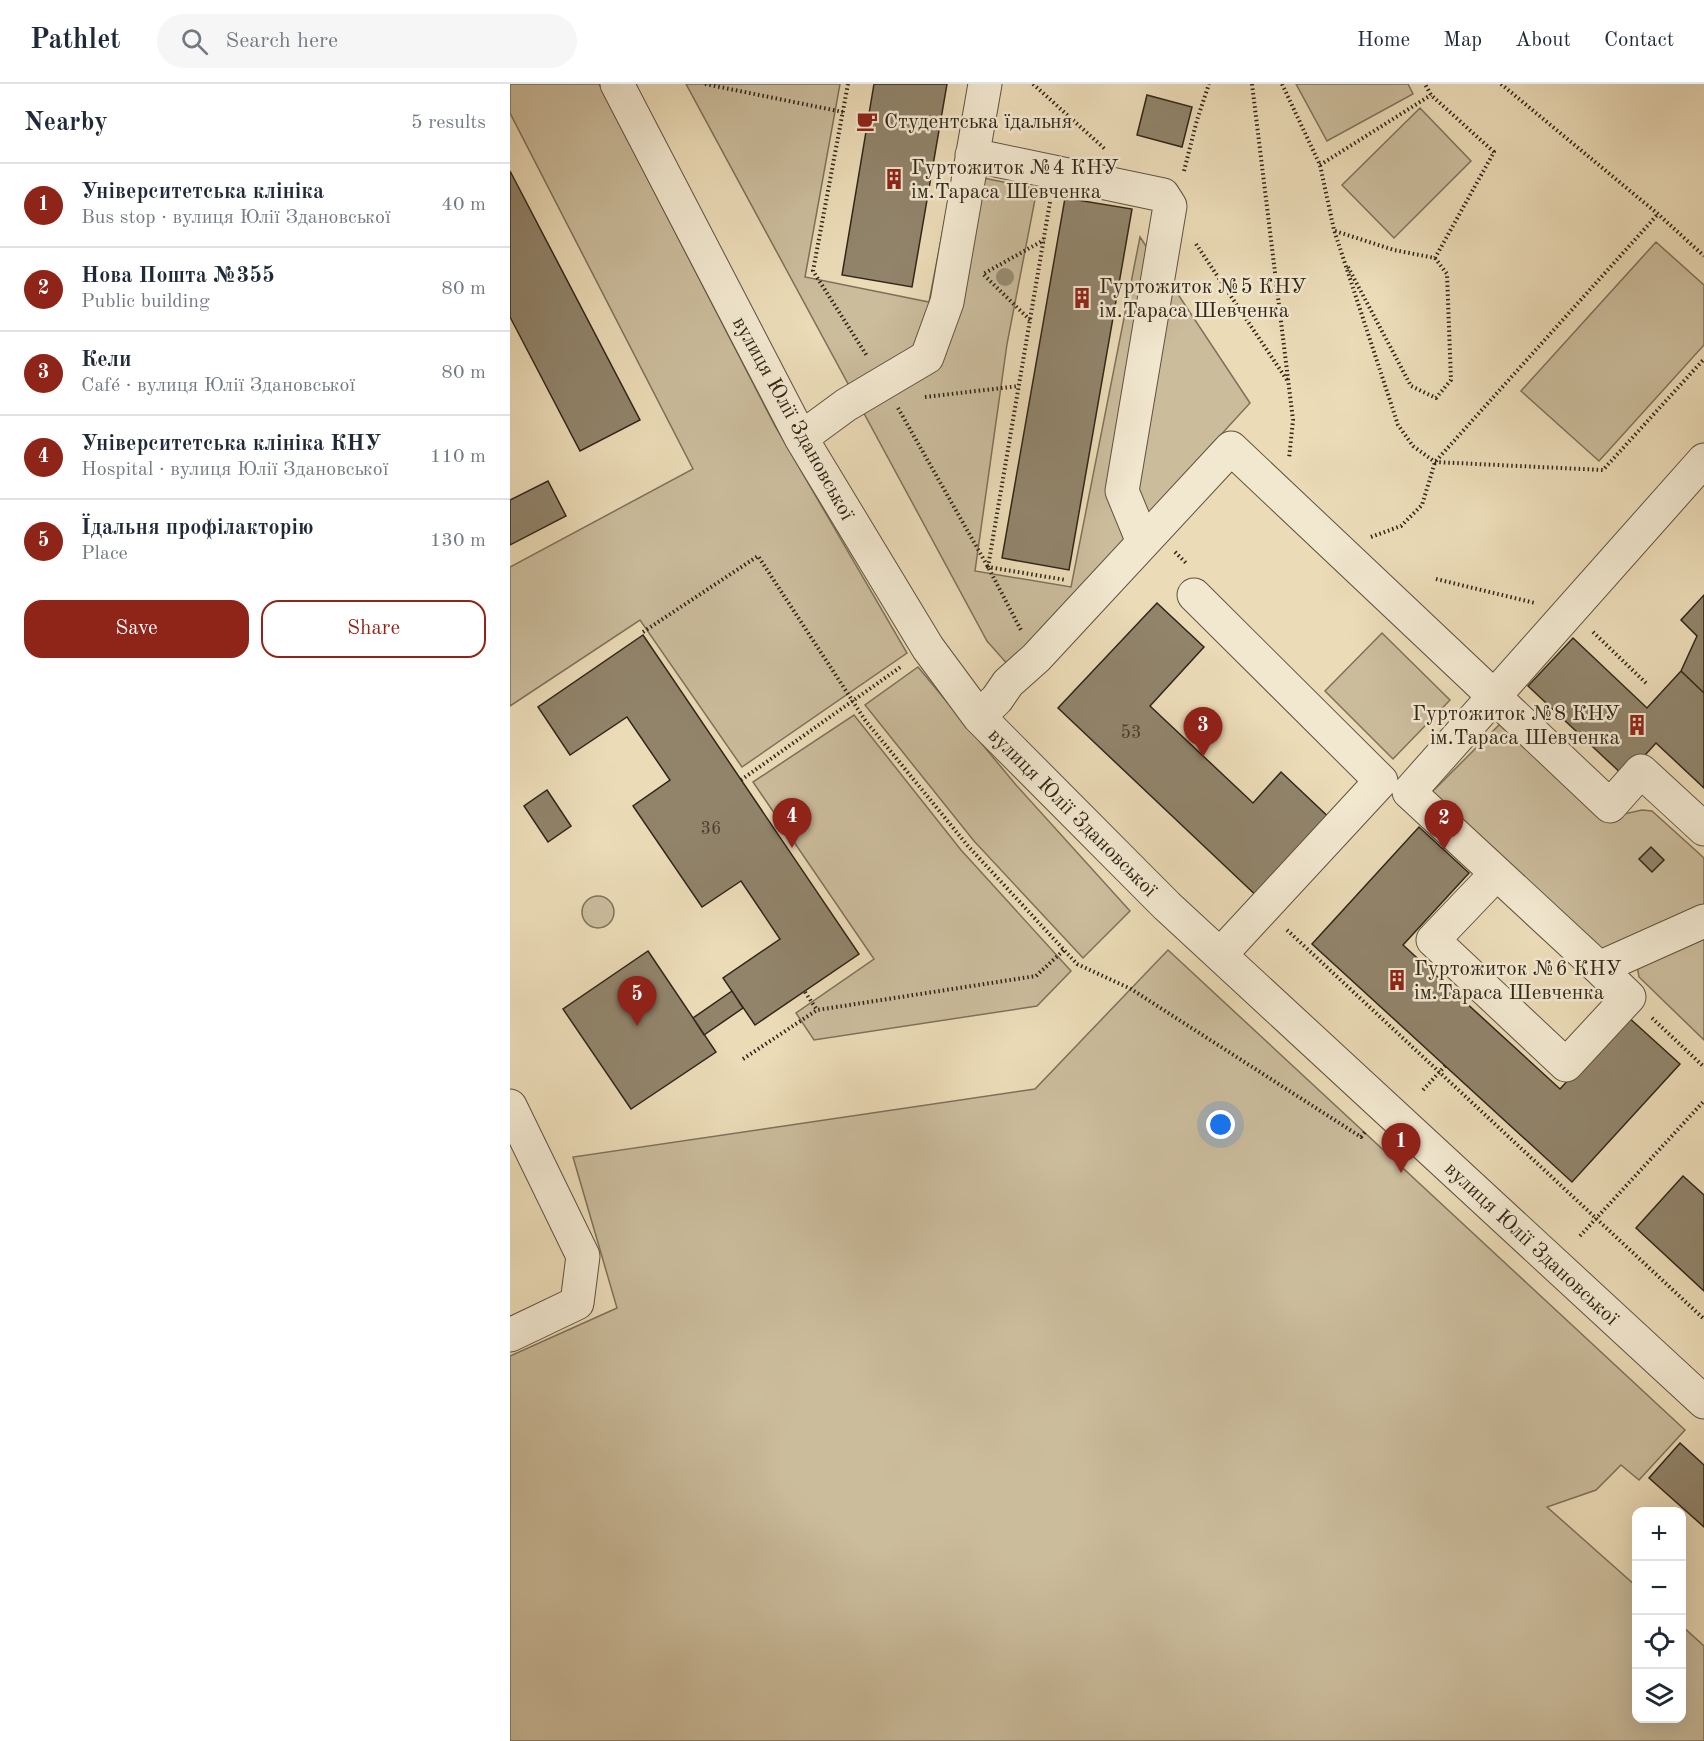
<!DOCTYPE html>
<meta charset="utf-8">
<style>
:root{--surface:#fff;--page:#f6f6f7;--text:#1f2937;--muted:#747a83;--line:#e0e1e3;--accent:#8f2418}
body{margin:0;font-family:"Old Standard TT",serif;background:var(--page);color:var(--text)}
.controls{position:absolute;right:18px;bottom:18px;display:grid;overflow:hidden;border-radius:12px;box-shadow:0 6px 24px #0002}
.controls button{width:54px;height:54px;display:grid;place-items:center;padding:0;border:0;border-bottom:2px solid var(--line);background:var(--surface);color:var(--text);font:30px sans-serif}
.you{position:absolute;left:711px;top:1041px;width:21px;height:21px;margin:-15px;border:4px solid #fff;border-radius:50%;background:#1a73e8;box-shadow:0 0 0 9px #1a73e833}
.badge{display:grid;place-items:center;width:39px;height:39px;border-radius:50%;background:var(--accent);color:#fff;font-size:20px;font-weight:700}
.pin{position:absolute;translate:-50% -50px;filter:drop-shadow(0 2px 3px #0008)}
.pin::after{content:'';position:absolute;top:32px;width:21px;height:18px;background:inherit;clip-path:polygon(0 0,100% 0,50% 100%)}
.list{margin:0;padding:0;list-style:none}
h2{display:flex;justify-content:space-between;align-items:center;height:78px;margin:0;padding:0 24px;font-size:26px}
h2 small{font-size:20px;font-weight:400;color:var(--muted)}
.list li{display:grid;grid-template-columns:39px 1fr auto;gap:18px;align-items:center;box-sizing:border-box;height:84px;padding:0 24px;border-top:2px solid var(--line)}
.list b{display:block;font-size:22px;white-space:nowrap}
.list p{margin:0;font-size:20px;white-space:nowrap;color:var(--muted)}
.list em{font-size:20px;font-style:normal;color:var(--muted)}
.actions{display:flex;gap:12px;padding:18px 24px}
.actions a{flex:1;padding:14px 0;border:2px solid var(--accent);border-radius:18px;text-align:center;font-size:21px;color:var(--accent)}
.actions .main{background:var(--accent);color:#fff}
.icon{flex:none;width:33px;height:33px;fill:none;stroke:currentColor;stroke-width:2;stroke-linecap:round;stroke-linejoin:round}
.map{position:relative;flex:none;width:1194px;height:1657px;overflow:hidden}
header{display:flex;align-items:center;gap:36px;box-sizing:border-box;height:84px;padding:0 30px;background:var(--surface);border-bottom:2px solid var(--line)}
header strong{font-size:28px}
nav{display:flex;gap:33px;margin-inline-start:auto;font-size:21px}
.search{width:420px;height:54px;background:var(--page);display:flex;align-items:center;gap:15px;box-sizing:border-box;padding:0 21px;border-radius:33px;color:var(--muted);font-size:22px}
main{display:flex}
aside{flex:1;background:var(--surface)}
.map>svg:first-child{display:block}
</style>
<header>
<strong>Pathlet</strong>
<div class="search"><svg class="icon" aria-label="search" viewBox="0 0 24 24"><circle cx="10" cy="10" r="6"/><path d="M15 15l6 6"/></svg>Search here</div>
<nav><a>Home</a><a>Map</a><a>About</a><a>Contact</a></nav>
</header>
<main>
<aside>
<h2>Nearby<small>5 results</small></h2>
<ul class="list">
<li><span class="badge">1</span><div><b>Університетська клініка</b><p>Bus stop · вулиця Юлії Здановської</p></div><em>40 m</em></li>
<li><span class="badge">2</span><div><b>Нова Пошта №355</b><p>Public building</p></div><em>80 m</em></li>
<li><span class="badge">3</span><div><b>Кели</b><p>Café · вулиця Юлії Здановської</p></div><em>80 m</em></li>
<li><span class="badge">4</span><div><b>Університетська клініка КНУ</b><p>Hospital · вулиця Юлії Здановської</p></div><em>110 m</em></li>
<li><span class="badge">5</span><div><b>Їдальня профілакторію</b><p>Place</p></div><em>130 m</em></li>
</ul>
<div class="actions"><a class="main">Save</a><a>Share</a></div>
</aside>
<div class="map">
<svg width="1194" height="1657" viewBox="0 0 1194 1657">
<rect width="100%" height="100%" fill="#ebdbb7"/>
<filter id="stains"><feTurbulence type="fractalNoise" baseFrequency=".00333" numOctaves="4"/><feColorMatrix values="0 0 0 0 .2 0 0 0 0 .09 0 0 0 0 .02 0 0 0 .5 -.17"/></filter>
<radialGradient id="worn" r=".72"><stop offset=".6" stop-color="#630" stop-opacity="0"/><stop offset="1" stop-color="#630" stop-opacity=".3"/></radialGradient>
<path fill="#cbbc9c" stroke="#7e715a" stroke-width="1.5" d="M0,0H89L265,342L397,569L232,683L130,536L0,622V483L183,385L0,29Z
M176,0H330L295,193L419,218L444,88L527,105L497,260L465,487L561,503L630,153L740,319L499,582L477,557Z
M786,0H898L903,10L817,57Z
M910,24L961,77L884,154L832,101Z
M1146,158L1194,201V261L1089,377L1011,307Z
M872,549L940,616L883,675L815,607Z
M408,583L506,701L620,827L573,874L464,757L355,621Z
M344,631L451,766L561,887L527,922L304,956L286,929L364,875L243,698Z
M995,635L1105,732L1132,726L1142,727L1194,774V825L1092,866L917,713Z
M72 828a16 16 0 1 1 32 0a16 16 0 1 1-32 0Z
M1194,850V956L1129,893L1127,882Z
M658,866L1175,1346L1129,1396L1111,1381L1086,1406L1037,1423L1126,1502V1634H1172V1542L1194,1562V1657H0V1272L107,1224L63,1073L525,1005Z"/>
<path fill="#91846b" stroke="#302619" stroke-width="1.5" d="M364,0H437L402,203L332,191Z
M637,11L682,23L672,63L627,51Z
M0,87L130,336L70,367L0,233Z
M555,114L622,125L559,486L492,474Z
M38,397L56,432L0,461V416Z
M1194,511V609L1171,587L1187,552L1171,536Z
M647,519L694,563L640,622L743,719L771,688L826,740L753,818L548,624Z
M133,551L349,870L245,941L213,894L270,855L231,797L192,823L123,722L160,696L117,633L60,671L28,623Z
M1063,554L1137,624L1171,587L1194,609V704L1146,659L1115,693L1018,602Z
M37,706L61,742L38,758L14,722Z
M909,743L959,789L893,861L1050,1005L1117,932L1170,980L1062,1098L802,860Z
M1141,763L1154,776L1142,788L1129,775Z
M138,867L206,968L121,1025L53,925Z
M222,907L233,924L194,951L183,934Z
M1173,1092L1194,1111V1207L1126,1144Z
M1170,1359L1194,1381V1443L1139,1394Z"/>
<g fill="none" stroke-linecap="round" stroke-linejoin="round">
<defs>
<path id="minor" d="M107,0L291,354L418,564L469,633L657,822L1194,1318
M462,71L653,111L660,122L612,407L633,458
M291,354L336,321L417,273L437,218L475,0
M1194,376L899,708L1089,884L1194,837
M684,511L871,697L710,871
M469,633L487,615L498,599L526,574L721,364L1100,722L1131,687L1194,745
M986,790L923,856L1056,981L1119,913L1089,884
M0,1022L73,1172L67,1219L0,1251"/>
</defs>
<use href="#minor" stroke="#5f5340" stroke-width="35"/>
<path stroke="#302619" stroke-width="4" stroke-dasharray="1.5 3" stroke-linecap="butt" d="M195,0L333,28
M338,0L303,187L357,272
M523,0L596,66
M742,0L783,336L779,375
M772,0L810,81L824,146L888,341L903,362L925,378L1093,386L1194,275
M991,0L1148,130L1194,172
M810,81L921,11
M674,87L687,36L699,0
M540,118L478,483L556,496
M825,147L884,166L925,174L984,68L921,11L915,0
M686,160L777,296
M838,183L901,302L926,314L941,296L937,190L925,174
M520,236L473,190L534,156
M415,313L509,302
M388,324L478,483L511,546
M861,453L891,442L912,421L925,378L1148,130
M665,468L677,480
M926,495L1025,519
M133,548L248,472L355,636L458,762L567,880L621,905L851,1053L855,1048
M1083,548L1137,600
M231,696L392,582
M777,846L1194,1235
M295,908L307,926
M1142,934L1194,983
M233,975L307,926L526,892L554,866
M913,1006L935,982
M1070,1152L1194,1017"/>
<use href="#minor" stroke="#f2e8d0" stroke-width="33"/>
</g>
<circle fill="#9a8c72" cx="495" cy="193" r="9"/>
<defs>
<symbol id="cafe-bare" viewBox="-9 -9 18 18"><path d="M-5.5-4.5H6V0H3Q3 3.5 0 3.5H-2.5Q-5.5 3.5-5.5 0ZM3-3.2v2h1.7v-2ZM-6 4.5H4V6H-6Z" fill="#8f2418" stroke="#f2e8d0" stroke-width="2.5" paint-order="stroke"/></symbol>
<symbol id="building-bare" viewBox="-9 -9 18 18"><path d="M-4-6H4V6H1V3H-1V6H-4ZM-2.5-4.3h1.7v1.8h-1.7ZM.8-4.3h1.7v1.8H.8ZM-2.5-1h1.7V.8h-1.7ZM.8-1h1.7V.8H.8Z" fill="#8f2418" stroke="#f2e8d0" stroke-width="2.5" paint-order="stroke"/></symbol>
</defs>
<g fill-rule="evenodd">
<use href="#cafe-bare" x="342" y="22" width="30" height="30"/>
<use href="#building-bare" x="369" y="80" width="30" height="30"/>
<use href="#building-bare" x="557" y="199" width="30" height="30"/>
<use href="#building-bare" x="1112" y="626" width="30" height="30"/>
<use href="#building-bare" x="872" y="881" width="30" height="30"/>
</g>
<g text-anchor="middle" stroke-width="5" stroke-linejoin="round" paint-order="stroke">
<g font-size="18" fill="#483e2e">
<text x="621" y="654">53</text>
<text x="201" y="750">36</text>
</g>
<g font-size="21" fill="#302619" stroke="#f2e8d0" text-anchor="start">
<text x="374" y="44">Студентська їдальня</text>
<text x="401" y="90">Гуртожиток №4 КНУ<tspan x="401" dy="24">ім.Тараса Шевченка</tspan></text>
<text x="589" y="209">Гуртожиток №5 КНУ<tspan x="589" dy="24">ім.Тараса Шевченка</tspan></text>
<text x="1110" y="636" text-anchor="end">Гуртожиток №8 КНУ<tspan x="1110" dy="24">ім.Тараса Шевченка</tspan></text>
<text x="904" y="891">Гуртожиток №6 КНУ<tspan x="904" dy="24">ім.Тараса Шевченка</tspan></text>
</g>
<g font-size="21" fill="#302619" stroke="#f2e8d0">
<text transform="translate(284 334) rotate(61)" y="7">вулиця Юлії Здановської</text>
<text transform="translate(563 728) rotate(45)" y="7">вулиця Юлії Здановської</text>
<text transform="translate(1022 1159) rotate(43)" y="7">вулиця Юлії Здановської</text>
</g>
</g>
<rect width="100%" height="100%" filter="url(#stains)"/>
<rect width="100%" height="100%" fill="url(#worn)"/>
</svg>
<div class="controls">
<button>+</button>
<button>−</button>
<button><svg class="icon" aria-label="locate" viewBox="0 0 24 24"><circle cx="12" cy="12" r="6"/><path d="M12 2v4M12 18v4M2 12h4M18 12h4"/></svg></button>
<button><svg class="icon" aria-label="layers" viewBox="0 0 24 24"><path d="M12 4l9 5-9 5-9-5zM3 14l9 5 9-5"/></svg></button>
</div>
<div class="you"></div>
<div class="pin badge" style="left:891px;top:1089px">1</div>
<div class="pin badge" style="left:934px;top:766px">2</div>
<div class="pin badge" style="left:693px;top:673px">3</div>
<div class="pin badge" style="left:282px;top:764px">4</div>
<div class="pin badge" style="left:127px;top:942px">5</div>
</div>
</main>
